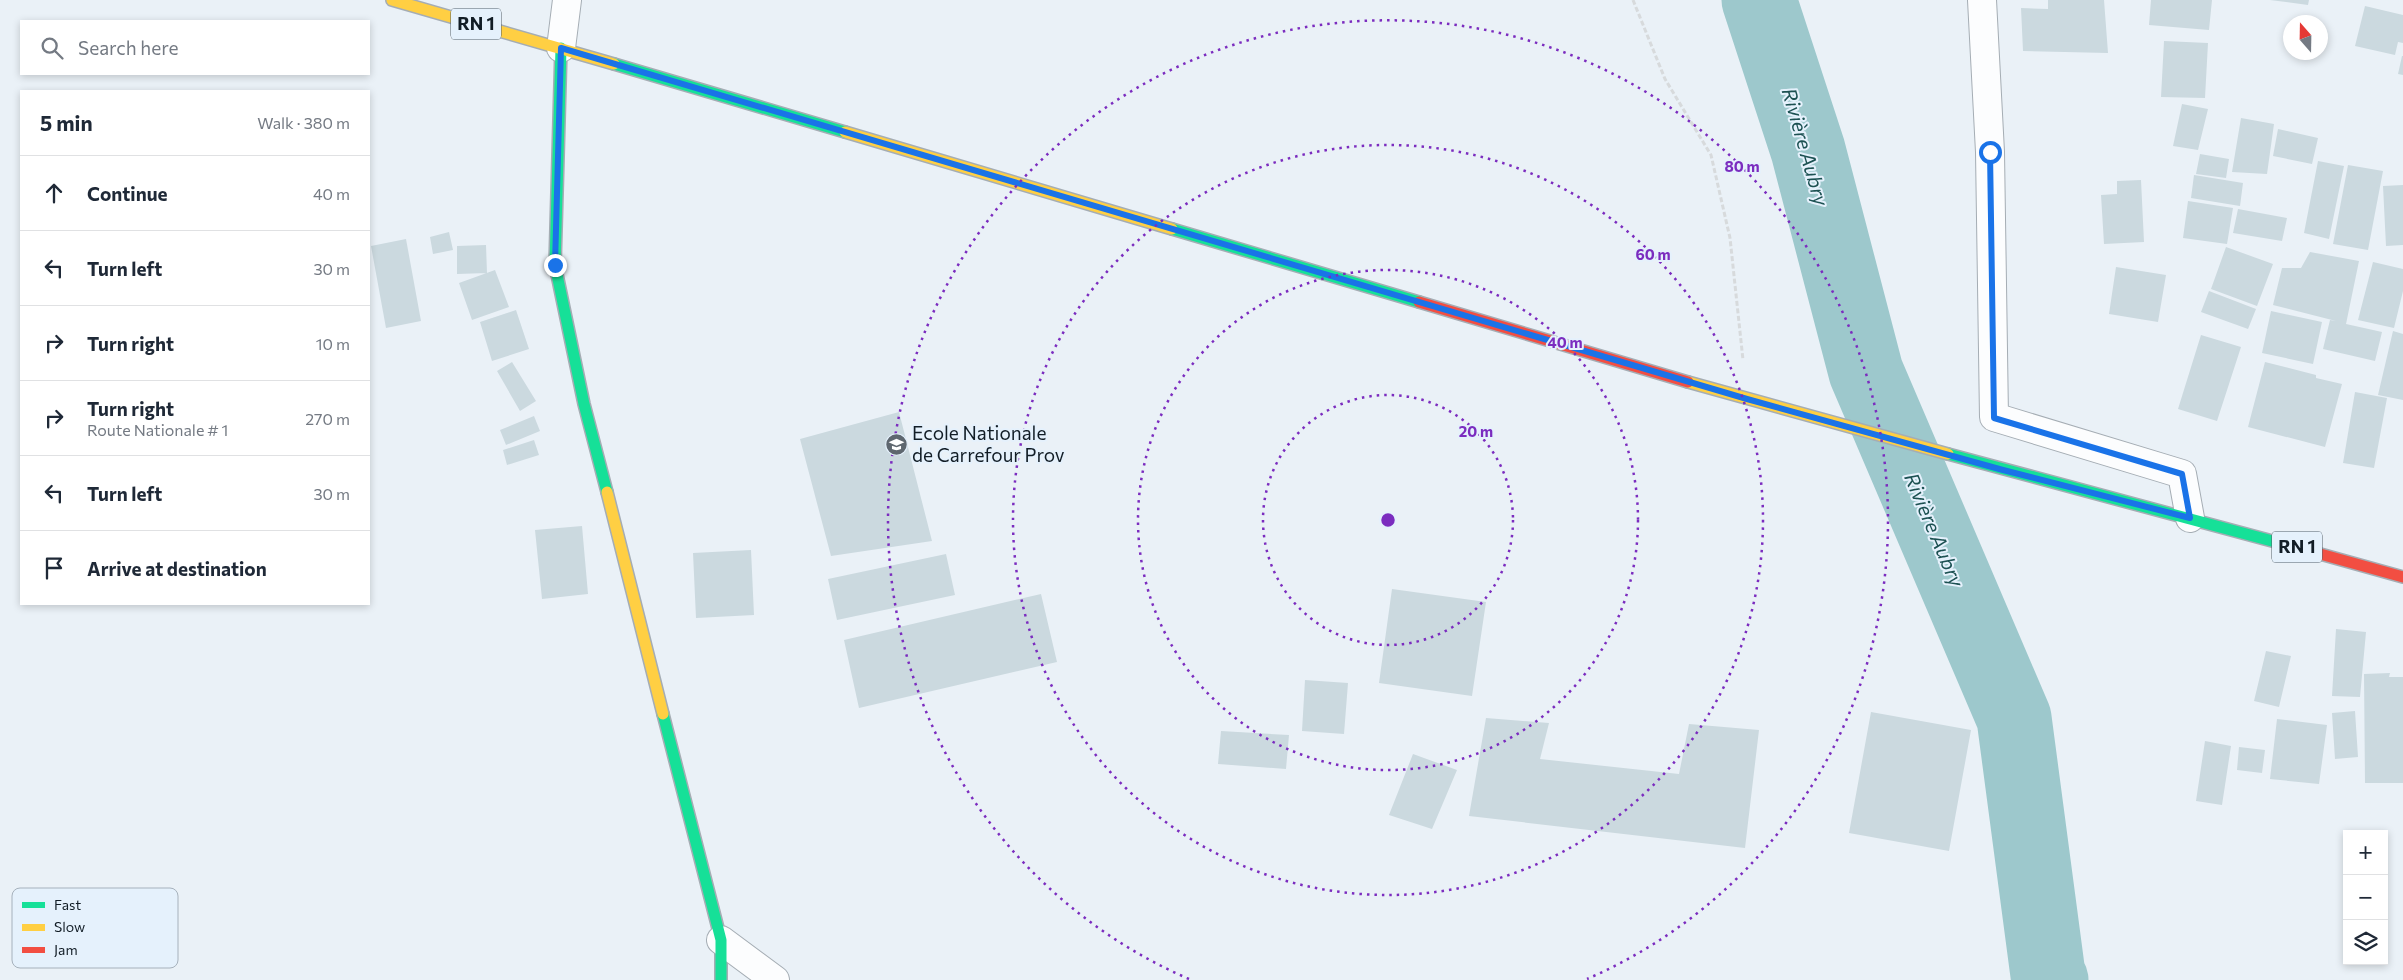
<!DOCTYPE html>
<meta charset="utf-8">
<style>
:root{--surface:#fff;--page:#f2f2f3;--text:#1f2937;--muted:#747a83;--line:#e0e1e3}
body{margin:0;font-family:Commissioner,sans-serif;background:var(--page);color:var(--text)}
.controls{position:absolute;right:15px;bottom:15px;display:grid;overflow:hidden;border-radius:0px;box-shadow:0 2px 8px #0003}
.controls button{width:45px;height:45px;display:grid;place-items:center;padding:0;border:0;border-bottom:1px solid var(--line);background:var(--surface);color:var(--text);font:25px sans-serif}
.compass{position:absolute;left:2283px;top:15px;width:45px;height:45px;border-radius:50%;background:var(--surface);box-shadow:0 2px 8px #0003;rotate:340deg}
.stop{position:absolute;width:15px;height:15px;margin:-11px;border:4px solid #1a73e8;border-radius:50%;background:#fff}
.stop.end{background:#1a73e8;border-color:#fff;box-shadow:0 1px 5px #0008}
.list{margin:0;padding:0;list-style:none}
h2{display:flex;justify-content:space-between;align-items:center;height:65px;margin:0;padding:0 20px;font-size:21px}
h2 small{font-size:16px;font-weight:400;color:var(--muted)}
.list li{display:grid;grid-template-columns:32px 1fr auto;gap:15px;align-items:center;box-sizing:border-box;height:75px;padding:0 20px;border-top:1px solid var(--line)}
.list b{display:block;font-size:19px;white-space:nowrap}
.list p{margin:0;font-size:16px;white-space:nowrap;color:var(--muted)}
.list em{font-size:16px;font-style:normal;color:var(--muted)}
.icon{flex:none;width:28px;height:28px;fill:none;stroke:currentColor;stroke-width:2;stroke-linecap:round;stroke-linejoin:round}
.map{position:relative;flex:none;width:2403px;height:980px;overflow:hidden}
.search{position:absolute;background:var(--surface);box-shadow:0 2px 8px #0003;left:20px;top:20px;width:350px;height:55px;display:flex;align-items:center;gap:12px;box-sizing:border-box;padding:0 18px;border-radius:0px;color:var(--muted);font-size:19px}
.panel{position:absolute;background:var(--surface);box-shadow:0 2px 8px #0003;left:20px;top:90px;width:350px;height:515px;border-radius:0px}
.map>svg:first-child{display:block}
</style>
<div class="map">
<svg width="2403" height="980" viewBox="0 0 2403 980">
<rect width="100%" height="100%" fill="#eaf1f7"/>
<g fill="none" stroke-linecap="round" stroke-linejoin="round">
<path stroke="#9dc8cc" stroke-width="75" d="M1759,0L1808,150L1866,372L2014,718L2048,975L2051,980"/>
</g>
<path fill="#cbd9df" d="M2048,0H2104L2108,53L2023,51L2021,8L2048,9Z
M2151,0H2212L2209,30L2149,25Z
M2270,0H2309L2308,5Z
M2365,6L2403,15V43L2398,42L2395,55L2355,46Z
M2164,41L2208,43L2205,98L2161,97Z
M2402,56H2403V75L2398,74Z
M2182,104L2208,109L2198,150L2173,146Z
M2241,118L2274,124L2267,174L2232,172Z
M2278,129L2318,138L2312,164L2273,156Z
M2200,154L2229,159L2226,178L2196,174Z
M2318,161L2344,166L2329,239L2304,233Z
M2348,165L2383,171L2368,250L2333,244Z
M2194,175L2243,183L2240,206L2191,198Z
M2141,180L2144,242L2104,244L2101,195L2117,194V181Z
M2403,185V245L2386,246L2383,186Z
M2188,201L2233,208L2227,244L2183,238Z
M2238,209L2287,218L2282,241L2233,233Z
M449,232L453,250L433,254L430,237Z
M406,239L421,321L386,328L371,246Z
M486,245L487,273L457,274V246Z
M2226,247L2273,264L2257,306L2211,289Z
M2310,252L2359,261L2346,324L2382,332L2375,361L2323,349L2330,320L2336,321L2273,305L2282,268H2301Z
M2373,262L2403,269V291L2394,328L2358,320Z
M2116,267L2166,275L2158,322L2109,314Z
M495,270L509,307L472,320L459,283Z
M2209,291L2256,309L2248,329L2201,312Z
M516,310L529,349L492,361L480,322Z
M2271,311L2322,322L2313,364L2262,353Z
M2393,331L2403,334V400L2378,395Z
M2201,335L2241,347L2217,421L2178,409Z
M512,362L536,401L520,411L497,371Z
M2265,362L2316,375V378L2342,384L2325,447L2248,427Z
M2355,392L2387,398L2374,468L2343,463Z
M899,412L932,541L831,556L800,439Z
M534,416L540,431L506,445L500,430Z
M534,440L539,455L507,465L503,450Z
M582,526L588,594L542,599L535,530Z
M751,550L754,615L696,618L693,553Z
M946,554L955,595L837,620L828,579Z
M1392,589L1486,602L1472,696L1379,683Z
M1041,594L1057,662L859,708L844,640Z
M2336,629L2366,632L2360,697L2332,696Z
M2266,651L2291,656L2279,707L2254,701Z
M2390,673L2389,677H2403V783H2365L2364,674Z
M1305,680L1348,683L1344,734L1302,731Z
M2355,711L2358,757L2335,759L2332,713Z
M1871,712L1971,730L1949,851L1849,833Z
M1486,718L1549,723L1540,759L1679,774L1689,724L1759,730L1745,848L1469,816Z
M2277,719L2327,725L2319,784L2270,779Z
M1221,731L1289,735L1286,769L1218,764Z
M2205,741L2231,746L2222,805L2196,801Z
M2239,747L2265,750L2262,773L2237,770Z
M1413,754L1457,770L1432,829L1389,815Z"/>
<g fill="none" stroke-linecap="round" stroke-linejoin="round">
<defs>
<path id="street" d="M1982,0L1990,152L1994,417L2182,474L2190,518
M561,48L567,0
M721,940L775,980"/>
<path id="fast" d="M561,48L555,265L584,404L607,492
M614,64L845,132
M1172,229L1419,302
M1948,454L2313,552
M663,714L721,940V980"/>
<path id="slow" d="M392,0L614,64
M845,132L1172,229
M1688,382L1948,454
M607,492L663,714"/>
<path id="jam" d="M1419,302L1688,382
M2313,552L2403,577"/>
</defs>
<use href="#street" stroke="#a5adb4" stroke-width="30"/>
<use href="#fast" stroke="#a5adb4" stroke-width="14"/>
<use href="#slow" stroke="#a5adb4" stroke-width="14"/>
<use href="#jam" stroke="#a5adb4" stroke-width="14"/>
<path stroke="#d7dadc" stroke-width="3" stroke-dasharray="5 2.5" stroke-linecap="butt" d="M1633,0L1665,79L1711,155L1730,238L1743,360"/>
<use href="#street" stroke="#fcfdfe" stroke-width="28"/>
<use href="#fast" stroke="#16e098" stroke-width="11"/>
<use href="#slow" stroke="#ffcf43" stroke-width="11"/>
<use href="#jam" stroke="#f24e42" stroke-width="11"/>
</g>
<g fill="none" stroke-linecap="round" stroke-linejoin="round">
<path stroke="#1a73e8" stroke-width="6" d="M555,265L561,48L1747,399L2003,470L2190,518L2182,474L1994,418L1990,152"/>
</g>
<g fill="none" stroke="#7b2cbf" stroke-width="2.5" stroke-dasharray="2.5 5">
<circle cx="1388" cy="520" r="125"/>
<circle cx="1388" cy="520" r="250"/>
<circle cx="1388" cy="520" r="375"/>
<path d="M1189 979A500 500 0 1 1 1587 979"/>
</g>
<defs>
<symbol id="school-disc" viewBox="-11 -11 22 22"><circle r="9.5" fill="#5e676f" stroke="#e5f1fc"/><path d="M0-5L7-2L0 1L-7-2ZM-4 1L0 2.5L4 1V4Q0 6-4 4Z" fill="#fff"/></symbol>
</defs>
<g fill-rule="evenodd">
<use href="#school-disc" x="884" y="432" width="25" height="25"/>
</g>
<g text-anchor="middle" stroke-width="4" stroke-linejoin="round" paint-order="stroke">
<g fill="#e5f1fc" stroke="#515d66" stroke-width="1">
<rect x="451" y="8.5" width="50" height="31" rx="4"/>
<rect x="2272" y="531.5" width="50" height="31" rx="4"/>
</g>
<g font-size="18" font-weight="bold" fill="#121d26">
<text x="476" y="30">RN 1</text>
<text x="2297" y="553">RN 1</text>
</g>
<g font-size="19" fill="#121d26" stroke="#e5f1fc" text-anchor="start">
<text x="912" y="440">Ecole Nationale<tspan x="912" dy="22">de Carrefour Prov</tspan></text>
</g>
<g font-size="20" font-style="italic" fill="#1c5152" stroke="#e5f1fc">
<text transform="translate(1805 147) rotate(74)" y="7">Rivière Aubry</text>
<text transform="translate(1934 530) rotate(67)" y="7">Rivière Aubry</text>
</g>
</g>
<rect x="12" y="888" width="166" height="80" rx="8" fill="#e5f1fc" stroke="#a6b1bc" stroke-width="1"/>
<rect x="22" y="902" width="23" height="6" fill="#16e098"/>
<rect x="22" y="924" width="23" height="7" fill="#ffcf43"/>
<rect x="22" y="947" width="23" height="6" fill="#f24e42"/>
<g font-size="14" fill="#121d26">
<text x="54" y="910">Fast</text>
<text x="54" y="932">Slow</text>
<text x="54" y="955">Jam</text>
</g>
<circle cx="1388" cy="520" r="8" fill="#7b2cbf" stroke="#e5f1fc" stroke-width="2.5"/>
<g font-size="15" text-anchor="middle" font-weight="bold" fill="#7b2cbf" stroke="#e5f1fc" stroke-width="4" stroke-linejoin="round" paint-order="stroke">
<text x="1742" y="172">80 m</text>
<text x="1653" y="260">60 m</text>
<text x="1565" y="348">40 m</text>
<text x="1476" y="437">20 m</text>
</g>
</svg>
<div class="controls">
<button>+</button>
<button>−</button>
<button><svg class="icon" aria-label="layers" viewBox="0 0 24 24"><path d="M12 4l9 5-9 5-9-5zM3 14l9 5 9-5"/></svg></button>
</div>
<svg class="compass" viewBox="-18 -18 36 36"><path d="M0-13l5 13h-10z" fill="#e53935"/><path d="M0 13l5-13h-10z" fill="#747a83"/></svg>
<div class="stop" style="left:1990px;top:152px"></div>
<div class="stop end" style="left:555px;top:265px"></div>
<div class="search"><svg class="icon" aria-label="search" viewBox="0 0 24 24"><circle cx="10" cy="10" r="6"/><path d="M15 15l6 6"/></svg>Search here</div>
<section class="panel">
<h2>5 min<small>Walk · 380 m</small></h2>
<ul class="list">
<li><svg class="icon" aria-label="ahead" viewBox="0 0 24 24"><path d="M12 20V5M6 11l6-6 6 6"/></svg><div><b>Continue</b></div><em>40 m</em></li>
<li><svg class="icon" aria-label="left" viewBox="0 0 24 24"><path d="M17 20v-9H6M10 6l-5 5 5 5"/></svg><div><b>Turn left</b></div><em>30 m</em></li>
<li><svg class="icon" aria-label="right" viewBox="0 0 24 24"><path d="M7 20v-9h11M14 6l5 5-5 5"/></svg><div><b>Turn right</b></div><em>10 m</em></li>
<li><svg class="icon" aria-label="right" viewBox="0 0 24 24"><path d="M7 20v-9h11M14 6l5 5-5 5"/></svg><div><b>Turn right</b><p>Route Nationale # 1</p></div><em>270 m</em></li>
<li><svg class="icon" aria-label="left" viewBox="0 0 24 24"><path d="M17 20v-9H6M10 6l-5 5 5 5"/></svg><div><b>Turn left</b></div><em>30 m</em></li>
<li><svg class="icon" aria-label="arrive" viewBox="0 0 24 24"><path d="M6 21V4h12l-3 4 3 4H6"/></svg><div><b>Arrive at destination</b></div></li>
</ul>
</section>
</div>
